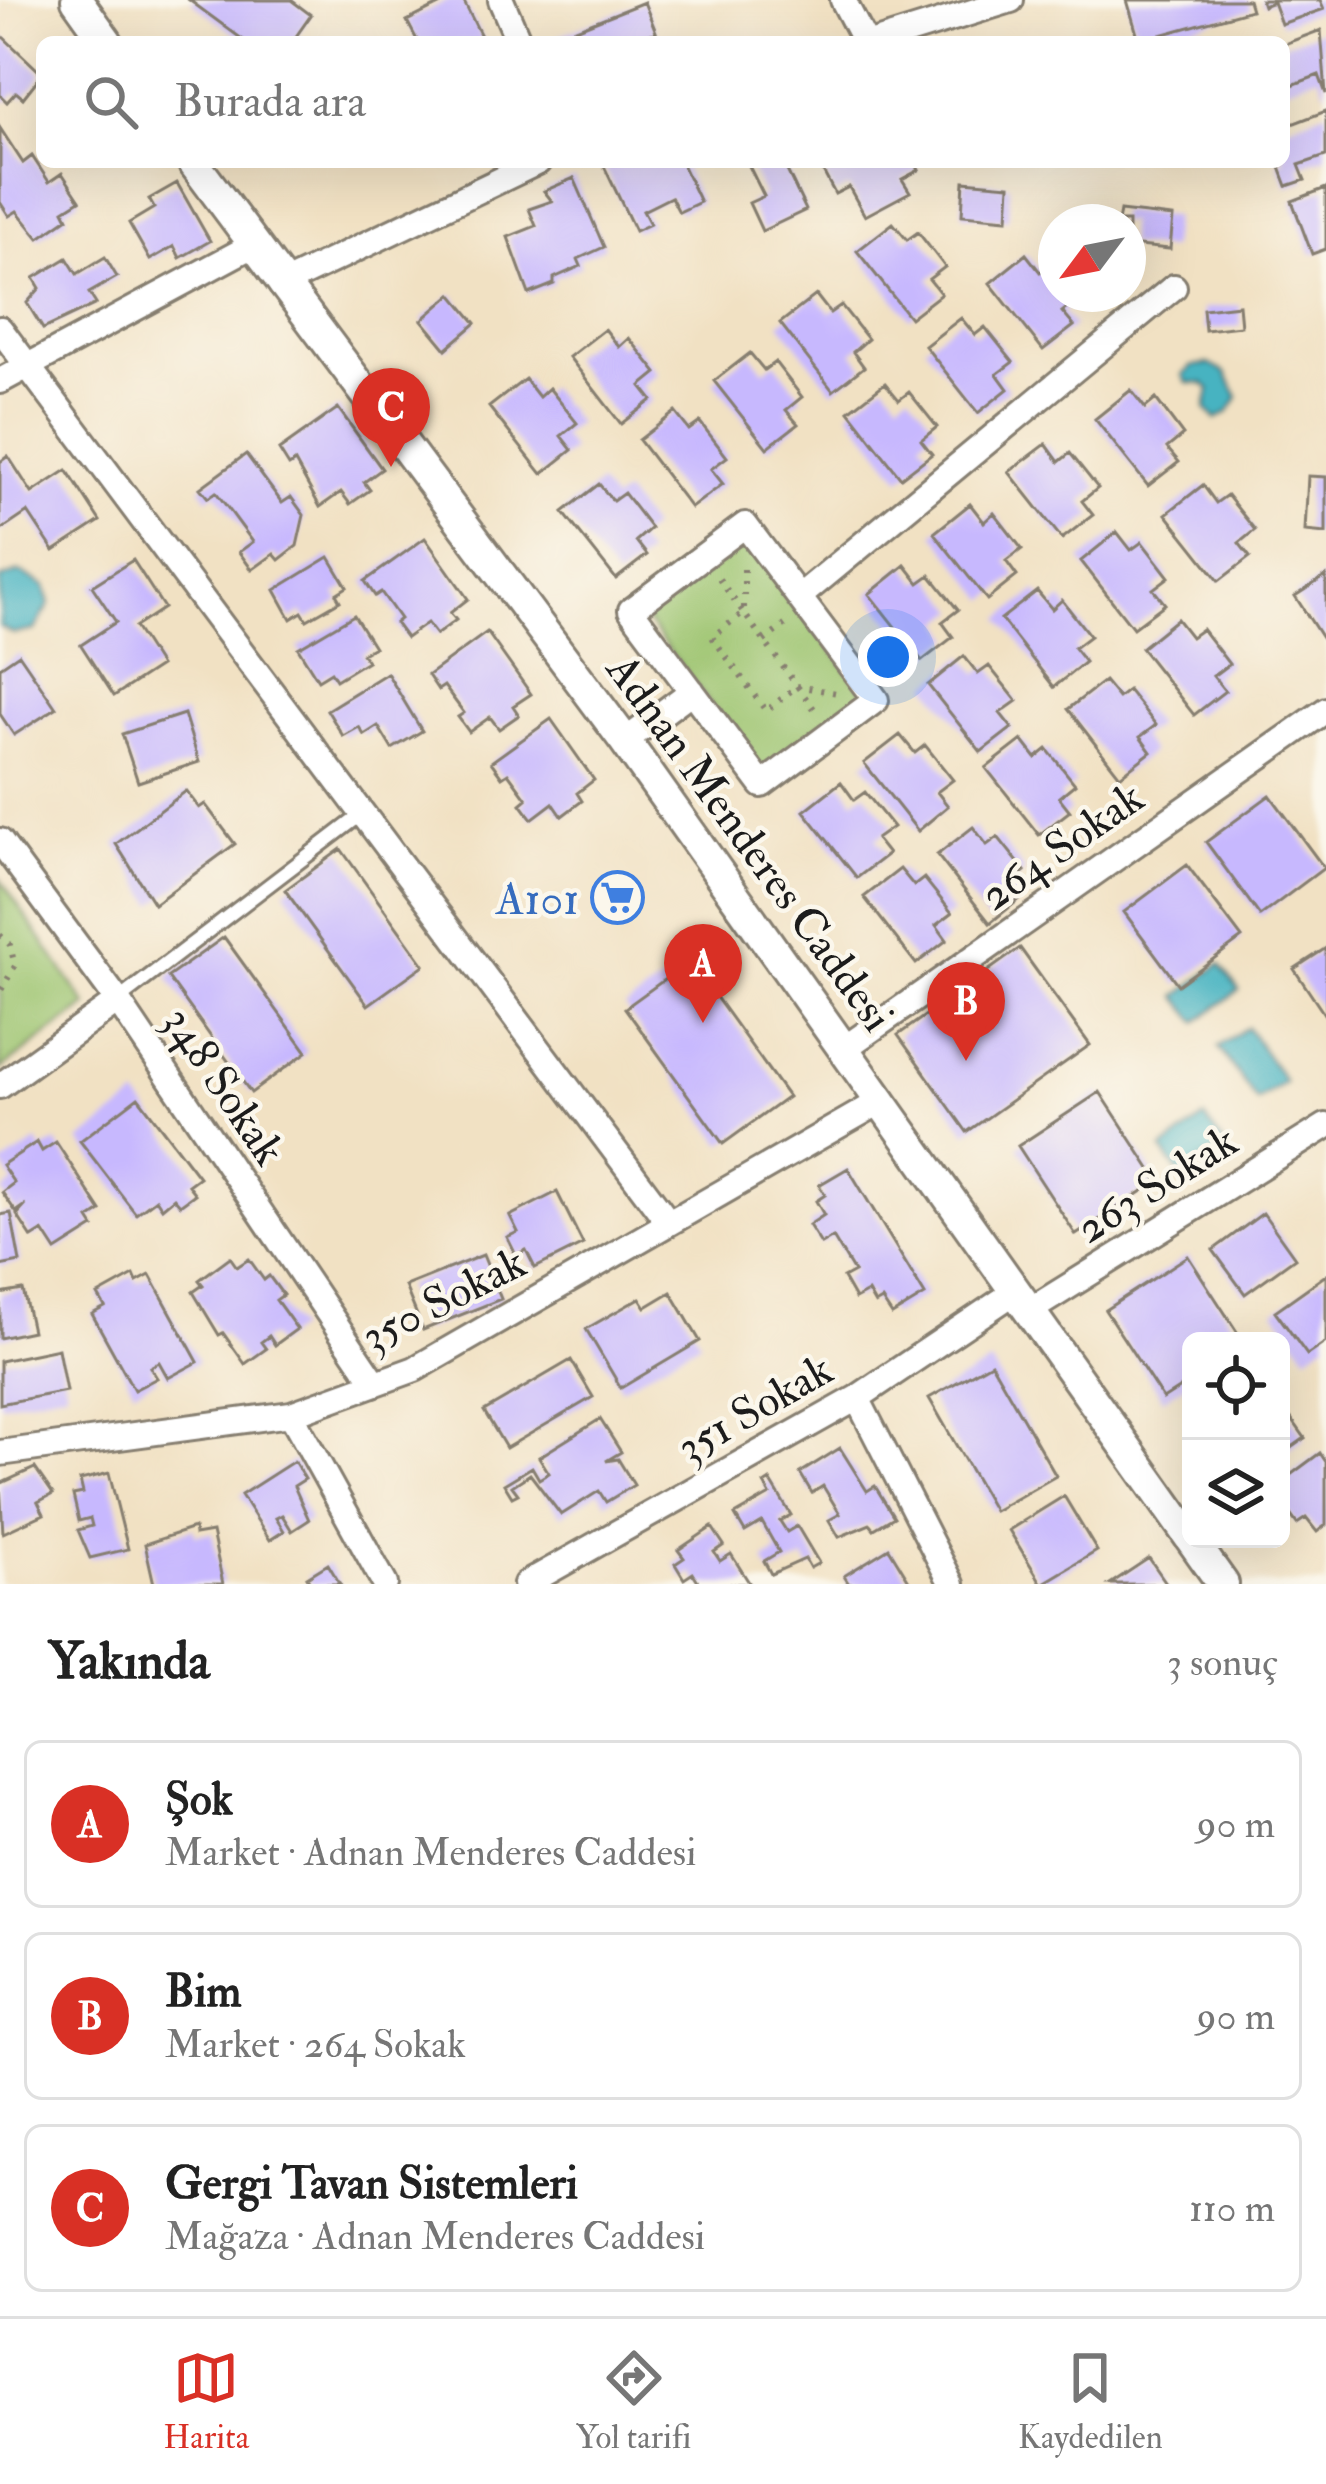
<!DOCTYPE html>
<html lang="tr">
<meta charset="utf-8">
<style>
:root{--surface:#fff;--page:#f6f6f6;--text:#222;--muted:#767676;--line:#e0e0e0;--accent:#d93025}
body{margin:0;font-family:"IM FELL Double Pica",serif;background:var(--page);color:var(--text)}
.controls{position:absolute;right:36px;bottom:36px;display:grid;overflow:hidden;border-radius:18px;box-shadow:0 12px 48px #0002}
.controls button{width:108px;height:108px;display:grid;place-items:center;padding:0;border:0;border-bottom:3px solid var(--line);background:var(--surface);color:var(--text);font:60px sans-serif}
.compass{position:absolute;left:1038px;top:204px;width:108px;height:108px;border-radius:50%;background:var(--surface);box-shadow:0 12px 48px #0002;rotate:238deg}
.you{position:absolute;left:888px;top:657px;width:42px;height:42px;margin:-30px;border:9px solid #fff;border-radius:50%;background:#1a73e8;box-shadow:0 0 0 18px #1a73e833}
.badge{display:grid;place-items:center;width:78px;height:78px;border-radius:50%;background:var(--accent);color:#fff;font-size:39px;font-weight:700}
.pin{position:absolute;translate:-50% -99px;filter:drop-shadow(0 3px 6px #0008)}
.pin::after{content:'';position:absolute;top:63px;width:42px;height:36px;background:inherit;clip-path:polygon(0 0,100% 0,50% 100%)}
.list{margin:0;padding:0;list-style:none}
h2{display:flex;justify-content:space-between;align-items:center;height:156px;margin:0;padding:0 48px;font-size:51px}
h2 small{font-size:39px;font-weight:400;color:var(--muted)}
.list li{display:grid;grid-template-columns:78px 1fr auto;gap:36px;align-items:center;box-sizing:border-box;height:168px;margin:0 24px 24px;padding:0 24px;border:3px solid var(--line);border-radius:18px}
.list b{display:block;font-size:45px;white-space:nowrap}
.list p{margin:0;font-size:39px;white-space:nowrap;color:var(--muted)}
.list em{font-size:39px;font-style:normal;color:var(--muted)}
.icon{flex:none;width:66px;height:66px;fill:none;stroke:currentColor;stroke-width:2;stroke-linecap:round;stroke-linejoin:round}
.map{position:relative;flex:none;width:1326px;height:1584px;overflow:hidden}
.search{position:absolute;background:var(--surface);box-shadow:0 12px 48px #0002;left:36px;right:36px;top:36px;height:132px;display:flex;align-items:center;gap:30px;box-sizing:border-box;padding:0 42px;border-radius:18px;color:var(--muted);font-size:45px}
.sheet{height:732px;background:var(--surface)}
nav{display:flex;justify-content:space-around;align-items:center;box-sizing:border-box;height:168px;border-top:3px solid var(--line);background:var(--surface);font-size:33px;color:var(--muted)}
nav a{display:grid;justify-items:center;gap:6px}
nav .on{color:var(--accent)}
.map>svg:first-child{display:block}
</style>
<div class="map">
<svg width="1326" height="1584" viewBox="0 0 1326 1584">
<rect width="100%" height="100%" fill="#fbf7ec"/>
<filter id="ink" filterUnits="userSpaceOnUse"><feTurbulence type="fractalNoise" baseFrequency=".00833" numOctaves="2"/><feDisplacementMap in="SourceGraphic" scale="24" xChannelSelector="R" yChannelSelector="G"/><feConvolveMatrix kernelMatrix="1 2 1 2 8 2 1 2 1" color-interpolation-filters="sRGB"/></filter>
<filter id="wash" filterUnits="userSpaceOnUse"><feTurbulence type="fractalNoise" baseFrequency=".004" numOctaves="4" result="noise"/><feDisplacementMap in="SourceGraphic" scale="48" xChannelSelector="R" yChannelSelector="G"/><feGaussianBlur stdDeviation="2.7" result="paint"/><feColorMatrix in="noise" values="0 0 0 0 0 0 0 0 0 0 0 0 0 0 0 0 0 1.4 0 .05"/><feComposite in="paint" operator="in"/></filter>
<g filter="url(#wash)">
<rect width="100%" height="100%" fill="#f1e1c3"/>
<path fill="#9dc470" stroke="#5c7046" stroke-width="3" d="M742,530L868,696L764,775L638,610Z
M0,879L87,1006L0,1070Z"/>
<path fill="#46b3c1" stroke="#31686e" stroke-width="3" d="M1209,364L1226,373L1238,397L1229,412L1216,419L1206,409L1210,389L1203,383H1187L1183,375L1192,366Z
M20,572L45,586L50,604L35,630L14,634L0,627V579Z
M1220,964L1239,990L1197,1022L1177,996Z
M1247,1027L1285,1082L1257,1101L1218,1047Z
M1204,1118L1224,1144L1181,1176L1162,1150Z"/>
<g id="blocks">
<path fill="#c7b8fe" d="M189,0H291L311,15L292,42H246Z
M449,0H463L484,42H418L407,21Z
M1127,0H1248L1251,10L1139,41Z
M1261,0H1320L1324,9L1281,24L1273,2L1263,6Z
M644,2L656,32L632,42H561L558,36Z
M1321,30L1326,94L1319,75L1284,88V44Z
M0,34L42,74L23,98L16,92L7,102L0,95Z
M1326,111V156L1299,165L1305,180L1287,186L1278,162H1284V127Z
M0,128L23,163L32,156L49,182L62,173L80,200L64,210L68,218L39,238L17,211L9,216L0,202Z
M602,162H681L700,202L679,212L671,197L643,211L650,224L635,231Z
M747,162H783L806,210L762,231L749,203L764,196Z
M818,162H915L919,170L902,179L910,192L865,216L849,187L835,194Z
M574,178L604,247L578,259L581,266L554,278V284L529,294L508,237L536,226L529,209L552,201L544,191Z
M964,181L1010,185L1008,219L962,215Z
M177,183L210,241L180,258L174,246L150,260L129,223L154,208L149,199Z
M1326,188V249L1312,254L1292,201Z
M1120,211L1173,217L1170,249L1128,245V222H1118Z
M893,223L907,240L918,232L945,267L929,279L941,294L910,318L857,251Z
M1026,254L1040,272L1051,264L1056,270V294L1078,299L1062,312L1074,326L1043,350L990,283Z
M105,257L117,277L89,293L96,304L43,329L27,303L40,288L34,278L67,258L77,274Z
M452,294L476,323L446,349L422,320Z
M816,295L830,313L841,305L868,339L853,352L864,367L833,391L780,323Z
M1239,305L1241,326L1205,330L1203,309Z
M961,318L975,335L985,327L1013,362L997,374L1008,389L978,413L925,346Z
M605,329L619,347L629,338L657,373L641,386L652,400L621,424L569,357Z
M750,353L764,370L775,362L802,397L786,410L798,424L767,448L714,381Z
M525,379L539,397L549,388L577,423L561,436L572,450L542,474L489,407Z
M885,383L899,400L909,392L937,427L921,440L932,454L901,478L849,411Z
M1131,390L1145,408L1156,399L1183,435L1167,448L1179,462L1148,486L1095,419Z
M338,408L382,469L364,482L370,490L350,504L341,492L320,507L295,462L289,466L279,450Z
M675,412L689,430L700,422L727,457L711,469L723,484L691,508L639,440Z
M1046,444L1059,462L1070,453L1098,488L1082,501L1093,515L1062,539L1009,472Z
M246,454L282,503L291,497L304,515L297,546L279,560L274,554L252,570L239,552L253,542L216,492L208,498L200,488Z
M8,456L32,493L67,470L100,521L54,551L28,512L0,531V462Z
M1308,476L1326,477V533L1305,531Z
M599,484L613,501L624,493L651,528L636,541L647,555L616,579L563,512Z
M1203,485L1216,503L1227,495L1255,530L1239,543L1250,557L1219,581L1166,514Z
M970,504L984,522L994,513L1022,549L1006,561L1017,576L987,600L934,533Z
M1117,532L1131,550L1142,542L1169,577L1153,589L1165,604L1133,628L1081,561Z
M425,538L468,599L450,613L456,620L436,635L427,623L406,638L395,623L400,619L381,592L375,596L365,581Z
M329,557L347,587L336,594L340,601L307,620L302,612L291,619L275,590Z
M133,560L164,608L135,627L160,666L114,696L81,645L116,622L92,586Z
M905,565L919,583L930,575L958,610L942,622L953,637L922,661L869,594Z
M1326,576V635L1322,638L1295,596Z
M1037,591L1052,609L1062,600L1090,636L1074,648L1085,662L1054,687L1001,619Z
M354,615L374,647L362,654L367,661L336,680L331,672L318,680L298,648Z
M1177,619L1191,637L1202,629L1229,664L1213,676L1225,691L1194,715L1141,648Z
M487,632L531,694L513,706L519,715L499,729L490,717L469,732L458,717L464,713L444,686L438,690L428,675Z
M19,654L56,708L14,735L0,714V667Z
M964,656L978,674L989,666L1017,701L1000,713L1012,728L981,752L928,685Z
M387,673L422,731L392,749L378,726L364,735L359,727L343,736L327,710Z
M1104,681L1118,698L1128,690L1156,725L1140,737L1151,752L1120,776L1068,709Z
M184,714L199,762L138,782L122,734Z
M551,719L594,780L577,793L582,801L562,816L553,803L532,819L521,804L527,799L508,773L502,777L491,762Z
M900,735L915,753L925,745L953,780L937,792L948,806L918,831L864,763Z
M1022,740L1036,758L1047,749L1075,784L1059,797L1070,811L1039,835L986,768Z
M841,782L854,800L865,792L893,827L876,839L888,854L857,878L804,811Z
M186,791L199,808L205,804L235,844L154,904L116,844Z
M1270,795L1324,868L1260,916L1206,842Z
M973,827L987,845L998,837L1025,871L1009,884L1021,898L990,923L937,855Z
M341,849L424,965L368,1005L285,890Z
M1187,865L1242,938L1178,985L1124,912Z
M900,869L914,886L924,878L952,913L936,925L947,940L916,964L864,897Z
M224,937L307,1052L251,1093L168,977Z
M1020,948L1090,1045L967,1132L898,1035Z
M1326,948V1017L1294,969Z
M690,961L788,1097L723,1144L625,1008Z
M1100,1092L1158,1181L1076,1235L1018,1146Z
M138,1097L199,1177L188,1185L195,1194L180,1205L174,1198L162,1208L156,1199L136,1214L80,1141Z
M37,1142L42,1151L56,1142L101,1211L89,1219L94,1227L56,1251L43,1231L32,1238L17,1215L26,1205L16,1212L2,1192L14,1183L2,1165Z
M848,1168L925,1295L892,1315L882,1300L875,1304L868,1292L855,1299L843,1278L854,1272L833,1237L821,1244L809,1225L824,1215L816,1201L825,1195L819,1185Z
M557,1192L583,1244L535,1268L526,1250L516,1255L507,1237L518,1232L510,1216Z
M11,1213L20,1262L0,1266V1215Z
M1263,1213L1295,1258L1245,1294L1213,1250Z
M483,1255L501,1299L423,1330L405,1286Z
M1188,1256L1243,1341H1191V1381L1163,1399L1105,1310Z
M230,1257L237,1267L249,1259L264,1280L269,1276L283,1295L276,1300L297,1329L275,1345L269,1336L261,1342L266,1349L245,1364L223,1333L219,1335L193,1292L203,1285L199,1280Z
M134,1275L137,1282L150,1275L198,1362L168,1378L159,1362L150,1367L157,1378L134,1390L92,1314L105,1307L98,1295Z
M1326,1275V1342L1307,1355L1275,1311Z
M23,1290L32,1331L0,1338V1294Z
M671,1292L700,1341L621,1388L586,1329L640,1298L646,1307Z
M58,1349L66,1391L0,1404V1361Z
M571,1360L593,1397L506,1448L484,1411Z
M991,1363L1056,1476L994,1511L929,1398Z
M1281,1404L1305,1438L1281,1455Z
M600,1419L621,1452L606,1461L618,1459L634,1485L606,1502L599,1491L561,1515L530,1474L512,1486L518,1494L512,1497L504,1484L532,1467L539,1479L549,1473L539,1457Z
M840,1448L867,1491L875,1486L894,1517L874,1529L870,1524L839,1537L829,1520L840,1514L823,1486L812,1493L800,1473Z
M1320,1453L1326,1462V1525L1317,1532L1306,1518L1297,1524L1281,1502V1482Z
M294,1461L305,1479L294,1486L309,1520L292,1531L282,1515L276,1518L284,1531L270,1540L241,1495Z
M35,1468L53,1494L38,1502L44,1514L3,1533L0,1484Z
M109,1473L128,1549L90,1558L78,1530L92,1526L90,1518L79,1521L73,1495L83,1493L80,1480Z
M770,1480L791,1515L780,1521L787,1532L797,1526L819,1563L810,1568L805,1559L771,1574L764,1561L779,1552L762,1522L745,1532L735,1515L770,1495L764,1484Z
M1064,1496L1097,1551L1042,1584L1009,1530Z
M712,1527L724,1545L714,1552L720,1561L731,1554L750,1584H700L693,1573L684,1579L675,1564L684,1558L678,1550Z
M194,1528L195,1535L212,1532L223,1584H154L145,1544Z
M889,1548L911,1584H849L844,1576Z
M1149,1558L1167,1584H1110Z
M328,1564L340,1584H311L307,1577Z"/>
</g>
</g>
<g filter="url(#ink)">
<use href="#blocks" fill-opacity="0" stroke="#867e70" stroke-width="3"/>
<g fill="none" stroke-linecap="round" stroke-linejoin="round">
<defs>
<path id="service" d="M118,1000L362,814"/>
<path id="minor" d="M501,0L519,42
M843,0L865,42
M876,42L1011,0
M281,285L538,162
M0,329L669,1223
M0,381L253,245
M745,525L876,700L762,785L631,610Z
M799,597L1174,287
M625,741L692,691
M0,841L118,1001L374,1381
M845,1048L1326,710
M0,1086L118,1001
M1029,1311L1326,1126
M857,1398L952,1584
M291,1414L385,1584
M0,1453L291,1414L415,1369L883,1100
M526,1584L857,1398L1016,1291"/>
<path id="tertiary" d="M77,0L107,42
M193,162L625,741L1223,1584"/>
</defs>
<use href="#service" stroke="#867e70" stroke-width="18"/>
<use href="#minor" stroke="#867e70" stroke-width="30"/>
<use href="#tertiary" stroke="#867e70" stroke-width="36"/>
<path stroke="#867e70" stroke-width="6" stroke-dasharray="3 9" stroke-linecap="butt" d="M744,569V612L712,637L766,711L797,686L815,710
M719,579L797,686L837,693
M764,641L785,625
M0,935L10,945L15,966L0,992"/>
<use href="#service" stroke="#fff" stroke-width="12"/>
<use href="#minor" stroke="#fff" stroke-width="24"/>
<use href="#tertiary" stroke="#fff" stroke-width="30"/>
</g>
</g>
<defs>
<symbol id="supermarket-ring" viewBox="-11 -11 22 22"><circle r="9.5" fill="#fbf7ec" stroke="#3f7fe0" stroke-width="1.5"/><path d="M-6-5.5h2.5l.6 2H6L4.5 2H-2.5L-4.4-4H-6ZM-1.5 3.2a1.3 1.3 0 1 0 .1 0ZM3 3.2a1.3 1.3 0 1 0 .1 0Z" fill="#3f7fe0"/></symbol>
</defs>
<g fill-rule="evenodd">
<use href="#supermarket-ring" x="588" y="868" width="59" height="59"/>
</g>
<g text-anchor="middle" stroke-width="9" stroke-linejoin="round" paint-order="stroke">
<g font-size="45" fill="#1c1c1c" stroke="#fbf7ec">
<text transform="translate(751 842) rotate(54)" y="16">Adnan Menderes Caddesi</text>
<text transform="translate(1061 845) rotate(-35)" y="16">264 Sokak</text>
<text transform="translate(225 1085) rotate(56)" y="16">348 Sokak</text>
<text transform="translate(1156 1183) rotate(-32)" y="16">263 Sokak</text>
<text transform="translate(443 1298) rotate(-27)" y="16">350 Sokak</text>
<text transform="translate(754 1407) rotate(-30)" y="16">351 Sokak</text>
</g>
<g font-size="45" fill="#366cbe" stroke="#fbf7ec" text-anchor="end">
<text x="579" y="914">A101</text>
</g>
</g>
</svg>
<div class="controls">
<button><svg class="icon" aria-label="locate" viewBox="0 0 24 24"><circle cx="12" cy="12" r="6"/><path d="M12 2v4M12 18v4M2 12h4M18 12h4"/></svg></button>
<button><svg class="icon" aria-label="layers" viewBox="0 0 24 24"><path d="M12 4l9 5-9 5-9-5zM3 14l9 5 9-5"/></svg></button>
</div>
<svg class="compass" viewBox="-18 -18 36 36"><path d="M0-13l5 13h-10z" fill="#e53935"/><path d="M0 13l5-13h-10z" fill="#767676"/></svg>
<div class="you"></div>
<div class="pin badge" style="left:703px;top:1023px">A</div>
<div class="pin badge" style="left:966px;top:1061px">B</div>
<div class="pin badge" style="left:391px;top:467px">C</div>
<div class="search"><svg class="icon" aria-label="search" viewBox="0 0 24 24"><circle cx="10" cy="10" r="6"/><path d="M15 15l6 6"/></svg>Burada ara</div>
</div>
<section class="sheet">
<h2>Yakında<small>3 sonuç</small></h2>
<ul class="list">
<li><span class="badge">A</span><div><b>Şok</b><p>Market · Adnan Menderes Caddesi</p></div><em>90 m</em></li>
<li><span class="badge">B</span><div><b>Bim</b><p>Market · 264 Sokak</p></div><em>90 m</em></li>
<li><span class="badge">C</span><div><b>Gergi Tavan Sistemleri</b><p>Mağaza · Adnan Menderes Caddesi</p></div><em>110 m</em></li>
</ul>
</section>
<nav>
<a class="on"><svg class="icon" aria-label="map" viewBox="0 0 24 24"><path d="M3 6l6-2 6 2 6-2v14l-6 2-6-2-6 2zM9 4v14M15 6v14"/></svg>Harita</a>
<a><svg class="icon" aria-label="directions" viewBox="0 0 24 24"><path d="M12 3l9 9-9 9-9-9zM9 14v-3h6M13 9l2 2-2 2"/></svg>Yol tarifi</a>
<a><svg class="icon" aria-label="saved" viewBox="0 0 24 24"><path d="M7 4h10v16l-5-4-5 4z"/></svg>Kaydedilen</a>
</nav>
